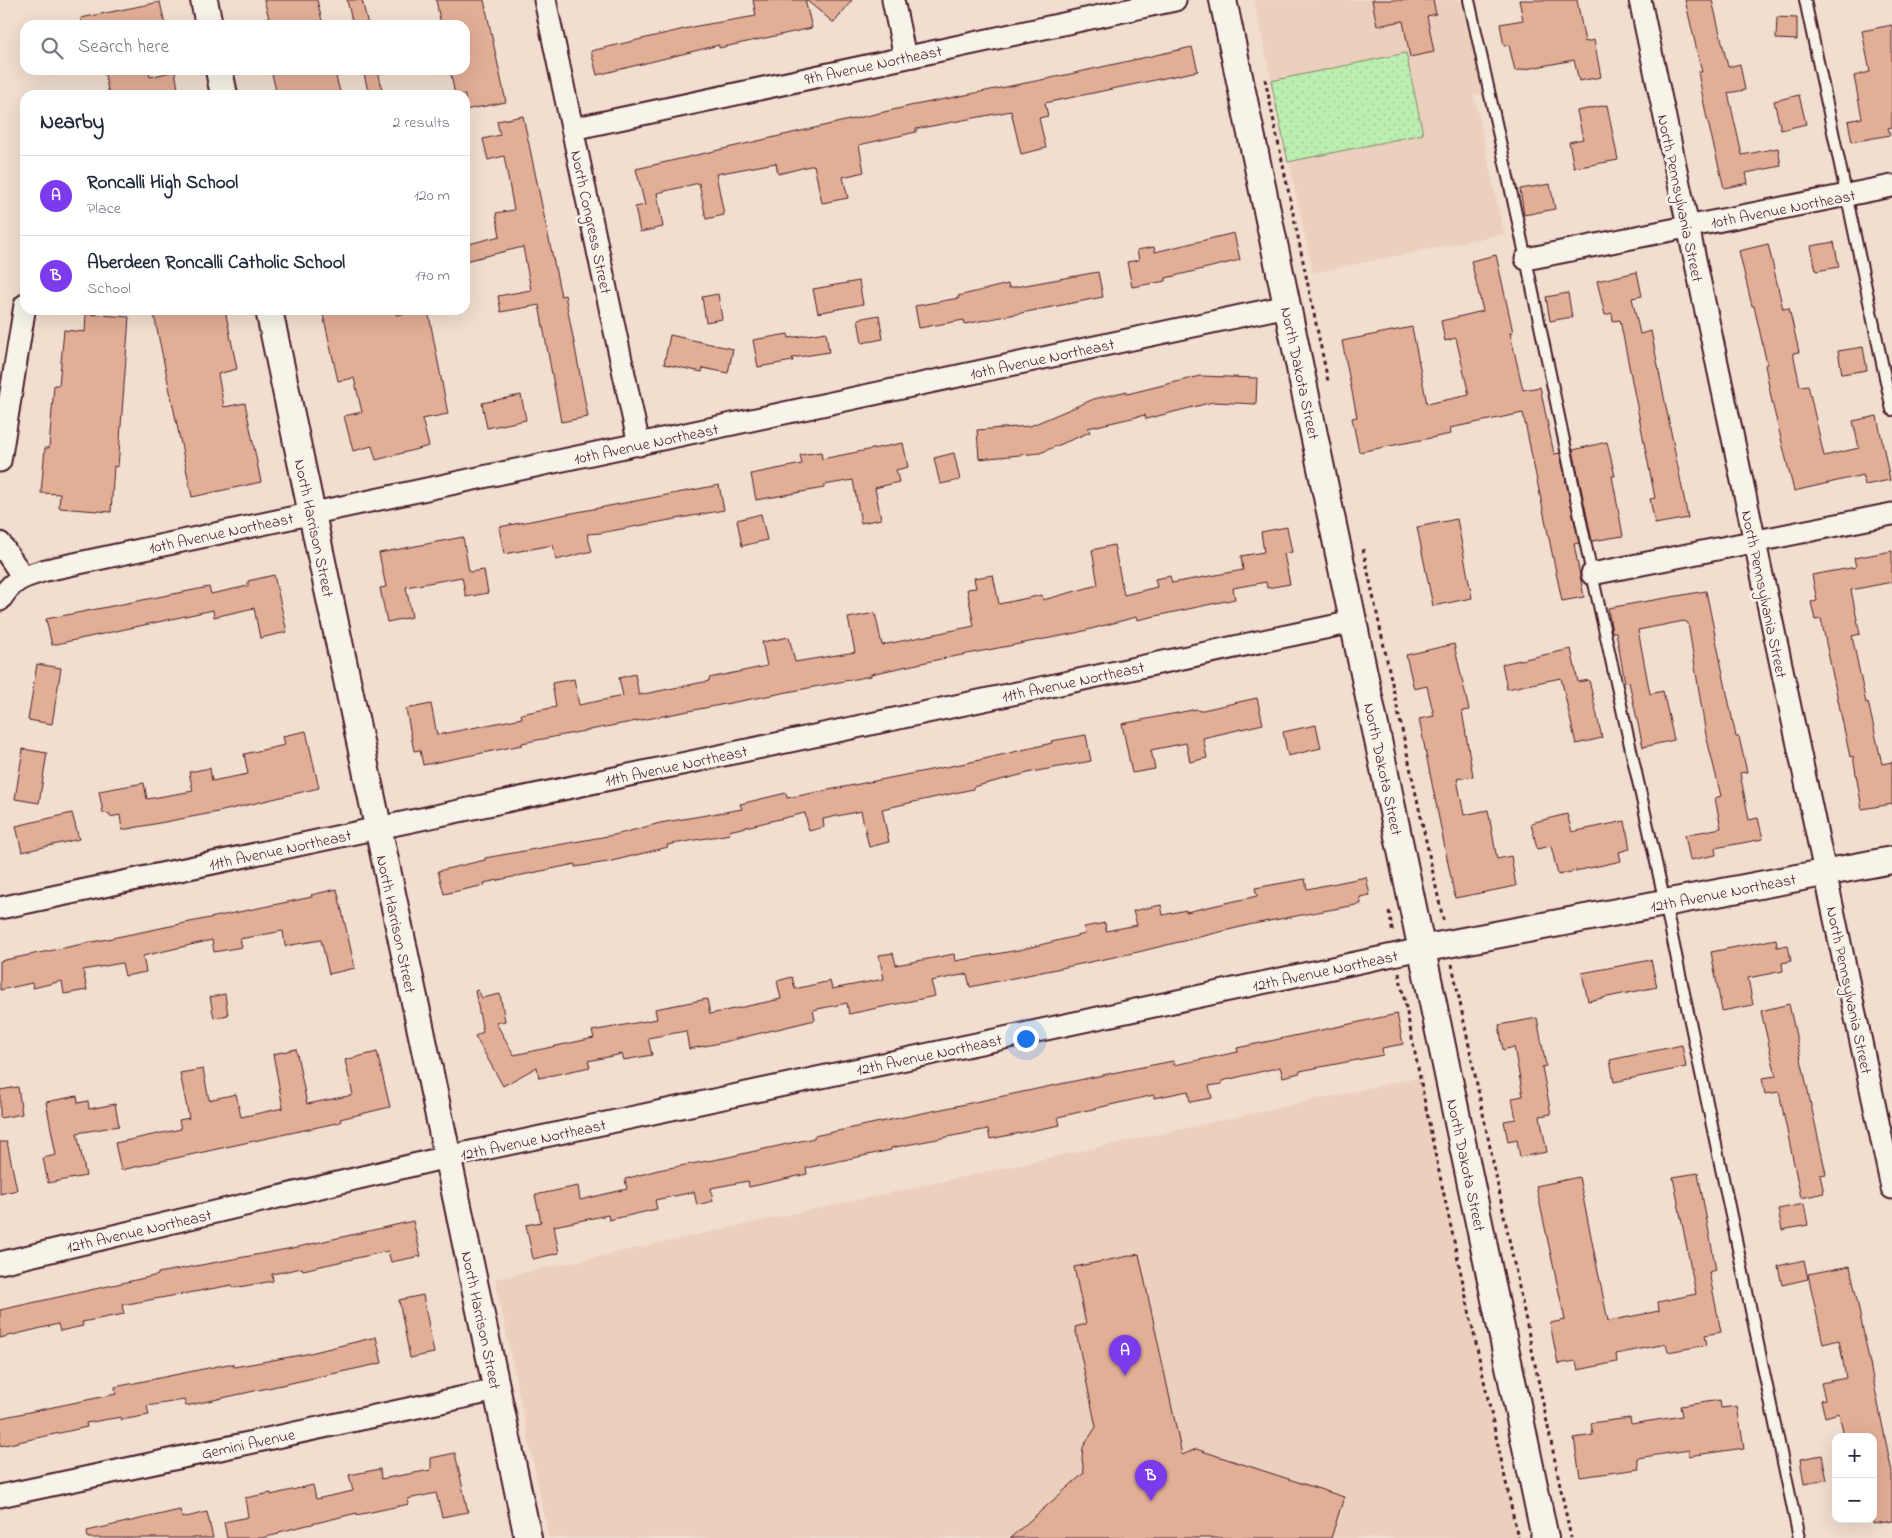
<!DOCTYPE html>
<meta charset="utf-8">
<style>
:root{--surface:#fff;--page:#f2f2f3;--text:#1f2937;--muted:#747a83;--line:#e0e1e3;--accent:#7c3aed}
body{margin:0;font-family:"Indie Flower",sans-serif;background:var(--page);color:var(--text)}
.controls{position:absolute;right:15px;bottom:15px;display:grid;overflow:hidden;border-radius:10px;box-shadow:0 5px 20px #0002}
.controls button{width:45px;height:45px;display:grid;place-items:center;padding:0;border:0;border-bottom:1px solid var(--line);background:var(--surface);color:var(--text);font:25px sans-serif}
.you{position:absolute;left:1025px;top:1038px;width:18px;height:18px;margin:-12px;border:4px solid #fff;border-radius:50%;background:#1a73e8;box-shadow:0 0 0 8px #1a73e833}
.badge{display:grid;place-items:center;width:32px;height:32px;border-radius:50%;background:var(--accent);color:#fff;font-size:16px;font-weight:700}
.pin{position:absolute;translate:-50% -41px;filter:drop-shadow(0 1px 2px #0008)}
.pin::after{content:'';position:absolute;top:26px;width:18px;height:15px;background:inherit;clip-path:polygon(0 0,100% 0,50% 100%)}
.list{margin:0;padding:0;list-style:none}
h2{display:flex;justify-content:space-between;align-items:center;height:65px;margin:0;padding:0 20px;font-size:21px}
h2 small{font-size:16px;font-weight:400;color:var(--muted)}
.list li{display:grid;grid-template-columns:32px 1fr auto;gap:15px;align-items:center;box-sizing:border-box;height:80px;padding:0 20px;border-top:1px solid var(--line)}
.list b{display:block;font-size:19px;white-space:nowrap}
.list p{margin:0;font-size:16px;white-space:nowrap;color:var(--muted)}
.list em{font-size:16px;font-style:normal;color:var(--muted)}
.icon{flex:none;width:28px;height:28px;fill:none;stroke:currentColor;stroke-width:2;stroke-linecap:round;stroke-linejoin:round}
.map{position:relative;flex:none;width:1892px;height:1538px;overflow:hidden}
.search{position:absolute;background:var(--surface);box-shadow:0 5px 20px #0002;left:20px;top:20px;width:450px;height:55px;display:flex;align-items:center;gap:12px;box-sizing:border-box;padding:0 18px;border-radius:15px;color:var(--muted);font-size:19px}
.panel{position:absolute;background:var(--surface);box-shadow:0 5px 20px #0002;left:20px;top:90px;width:450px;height:225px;border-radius:15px}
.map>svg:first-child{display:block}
</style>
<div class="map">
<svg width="1892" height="1538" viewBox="0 0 1892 1538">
<defs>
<pattern id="park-dots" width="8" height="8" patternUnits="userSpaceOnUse" patternTransform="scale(1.25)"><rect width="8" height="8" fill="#bbeeaf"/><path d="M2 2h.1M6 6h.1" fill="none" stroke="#a2cc97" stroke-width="1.8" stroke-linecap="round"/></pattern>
</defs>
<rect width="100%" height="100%" fill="#f1decf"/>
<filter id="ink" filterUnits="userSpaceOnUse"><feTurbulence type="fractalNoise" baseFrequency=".02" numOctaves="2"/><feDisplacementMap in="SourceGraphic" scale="10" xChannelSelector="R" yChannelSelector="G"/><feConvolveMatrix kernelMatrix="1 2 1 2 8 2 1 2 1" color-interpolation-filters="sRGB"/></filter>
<g filter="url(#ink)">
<path fill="#ecd0be" d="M1254,0H1469L1488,92L1474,95L1504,234L1313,273Z
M1420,1077L1518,1538H549L495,1279Z"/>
<path fill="url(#park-dots)" stroke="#82866d" d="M1406,53L1423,134L1288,162L1271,81Z"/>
<path fill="#e2ae96" stroke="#4a1f2b" d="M264,0H317L323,25H271Z
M347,0H362L368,25H353Z
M436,0H484L506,102L465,110V95H455L450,70H465V25H441Z
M753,0H805L812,28L719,48V45L597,75L591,51L697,26L756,16Z
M806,0H852L834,23Z
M1372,0H1433L1436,14L1427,16L1434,52L1410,57L1403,21L1377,26Z
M1519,0H1577L1585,42L1594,40L1601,77L1579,81L1574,60L1515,71L1509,45L1504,46L1500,24L1523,20Z
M1685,0H1712L1728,67L1740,64L1745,90L1728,93L1742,155L1778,148L1781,166L1746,173L1748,183L1724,188L1706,114L1698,72H1702Z
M160,2L165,25H82L81,18Z
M1777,17L1797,18V40L1776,39Z
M1892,25V127L1888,128L1890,135L1852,142L1848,121L1862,118L1854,76L1870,72L1862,31Z
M1192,47L1198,71L1045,103L1048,116L1039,118L1046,148L1021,154L1011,111L916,129V132L859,145L864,172L843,177L848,198L822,203L814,165L778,174L776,163L770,164L716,174L724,215L706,219L699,183L657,193L663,227L640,232L635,207L645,205L636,169L910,106L1061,76Z
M104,70H149L150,77L175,71L179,95H109Z
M271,70H334L341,95H277Z
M363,70H378L383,95H369Z
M1799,95L1806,124L1781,130L1774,101Z
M1607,105L1618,160L1574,168L1569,142L1583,139L1577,111Z
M523,116L561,296L565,295L588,417L561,422L539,305L501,312L498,296L531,290L523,247L465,261V245L500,236L496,213L514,210L504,156L488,160L483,139L500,135L497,121Z
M1550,184L1555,209L1524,215L1520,189Z
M1234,233L1240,260L1166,278V281L1132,287L1127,262L1139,260L1137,250L1154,247L1155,252Z
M1834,242L1839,267L1816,271L1811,246Z
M1768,244L1783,309L1789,308L1799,352L1793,353L1800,386L1808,385L1824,456L1859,448L1853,421L1877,416L1890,480L1865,485L1863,475L1794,491L1772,402L1765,365L1767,364L1754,306H1752L1739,251Z
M1496,255L1513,332L1510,333L1523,390L1540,387L1554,454L1560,453L1579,543L1574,544L1584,597L1562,601L1523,413L1450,428L1451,434L1359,452L1352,418L1357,417L1342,341L1412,327L1427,404L1469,395L1456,338L1445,341L1441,321L1483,311L1471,261Z
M1098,272L1103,297L965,324L964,320L919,328L915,306L959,298L958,296L1008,284L1009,288Z
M1637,272L1642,296L1632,298L1640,334L1651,331L1688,518L1655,524L1650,499L1655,498L1620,320L1613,321L1612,313L1605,315L1597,281Z
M859,281L863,304L818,313L813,289Z
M1568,293L1572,317L1550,321L1546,297Z
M718,294L722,319L706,322L702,297Z
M153,310H225L237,369L218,374L224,407L245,403L261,482L192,497Z
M322,310H395L396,315L428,310L448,414L422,419L429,446L376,460L372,446L353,451L344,416L362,412L354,378L338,381Z
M86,314L129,317L118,467L114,466L111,512L59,508L60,494L41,493L45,448H49L54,385H59L64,330L85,332Z
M879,315L883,339L862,343L858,319Z
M826,332L829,352L792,358L793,361L758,367L753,340L788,334L789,338Z
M670,335L733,349L728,373L703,368L702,372L664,364Z
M1863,347L1867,370L1842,374L1838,351Z
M1200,376L1257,378L1256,404L1213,402L1146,419L1145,415L1088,428L1090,432L1040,453L979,459L977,430L1030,426L1094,399L1127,391V394Z
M521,395L526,420L487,428L482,403Z
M1607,442L1615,476H1612L1623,536L1592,541L1573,450Z
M903,443L908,467L896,470L899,482L875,488L881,519L861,523L853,480L824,485V488L756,500L751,474L802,464L800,455L821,452L822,459Z
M954,453L960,480L940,484L934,458Z
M719,485L724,510L600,533L587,534L592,551L556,560L553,545L504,554L499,527Z
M761,514L767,540L742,546L737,520Z
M1457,519L1472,598L1433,606L1417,527Z
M1287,527L1292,552L1284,554L1290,584L1267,588L1266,582L1233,588L1235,599L1137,620L1136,617L1076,633L931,661L871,674V676L522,743V745L423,765L420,750L414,751L406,709L431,704L437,735L522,718L521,714L556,707L552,683L574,679L579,705L623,696L619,678L635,674L639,695L709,681V678L767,666L762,642L789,637L795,662L855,652L848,618L875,613L882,645L974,626L967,589L976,588L974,578L993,575L999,604L1042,595L1043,600L1098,585L1092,550L1114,545L1124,595L1157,587L1155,579L1170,576L1172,583L1243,570L1241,556L1264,552L1261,532Z
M463,537L469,572L484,570L488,593L466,597L462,577L406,587L412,617L387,622L380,588L386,587L379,553Z
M1892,551V582L1851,590L1860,634L1852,636L1866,703L1868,702L1882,764L1892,762V804L1862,809L1853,756L1850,757L1821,619L1815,620L1811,602L1817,601L1812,575L1856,567L1854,558Z
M274,575L287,632L260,638L254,608L214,617L213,610L52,645L46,619L209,587L211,594L248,586V581Z
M1706,591L1736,737H1739L1747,772L1740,773L1749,820L1758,818L1763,839L1715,848L1716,855L1690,860L1685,835L1721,828L1715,798L1721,796L1706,735L1688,623L1684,621L1638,630L1650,694L1663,691L1674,740L1643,747L1629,682L1625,683L1616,632H1612L1608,608Z
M1454,644L1469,710L1462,711L1473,776L1457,779L1464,815L1488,810L1497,859L1511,856L1516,886L1455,898L1419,719L1434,716L1427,686L1414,689L1406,655Z
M1571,649L1578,682L1589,680L1602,738L1576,744L1561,678L1507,689L1502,664Z
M37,664L61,668L52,724L28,720Z
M1257,698L1263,724L1203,738L1207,758L1190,762L1186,743L1151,750L1155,769L1132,773L1122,724L1197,709L1198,711Z
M1316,725L1321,748L1288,756L1283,732Z
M306,731L319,788L218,812L122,830L120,815L110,817V814L103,813L99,791L144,783L147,799L193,791L189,772L210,768L212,781L248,774L244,754L285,745L283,736Z
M1086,735L1091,761L1032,772L973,787V789L882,809L889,842L869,847L861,811L823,819L824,827L809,831L805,813L729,831L730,834L667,845L668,847L608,862L575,867V864L484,883L485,885L444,894L438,871L485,860V858L619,834L660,823L742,809L740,804L786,793L787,798L844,787L971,762L1052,743L1051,741Z
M23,749L47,753L39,803L15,799Z
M72,813L79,839L22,852L16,826Z
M1567,814L1572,832L1625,821L1630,849L1619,852L1621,861L1558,875L1551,846L1537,849L1531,823Z
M1366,877L1370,895L1360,897L1361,904L1253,924L1138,952L970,987L967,974L931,981L935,996L849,1014L847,1003L813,1010L815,1020L715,1044L689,1049L686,1031L648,1038L652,1055L624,1060L622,1054L588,1061L590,1067L539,1078L537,1067L503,1086L475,1036L483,1032L475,991L478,990L482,998L500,994L505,1021L496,1023L514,1055L594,1038L592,1031L657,1019L655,1009L707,999L710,1014L781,999L777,981L792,977L795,989L830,981L832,989L884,979L879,955L893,953L896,965L954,954L955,961L1019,950L1085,934L1084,927L1105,923L1106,931L1137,925L1133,911L1161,905L1163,915L1186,910V912L1257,896L1255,888L1305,879L1307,889Z
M337,889L355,968L329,974L321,940L285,946L283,931L240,939L242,947L214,952L212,940L143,956L146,972L125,976L122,963L83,970L87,990L64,994L62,981L33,988L32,983L0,990V961L312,897L311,895Z
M1776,939L1777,947L1788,945L1791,961L1782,963L1783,971L1748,978L1753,1005L1722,1011L1711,952Z
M1651,960L1657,987L1588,1001L1582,973Z
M225,994L228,1015L214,1018L210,997Z
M1789,1004L1826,1174L1820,1175L1824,1193L1801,1198L1779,1092L1765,1094L1762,1078L1776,1076L1761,1011Z
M1397,1014L1403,1044L1382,1048L1383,1055L1300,1071V1073L1283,1077L1280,1067L1222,1081V1084L1209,1086L1212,1098L1190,1102L1188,1091L1154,1098V1095L1058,1117L1060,1125L990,1139L988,1129L891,1148V1150L806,1168L807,1174L749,1187L748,1181L711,1188L713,1201L697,1205L694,1192L655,1200L657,1209L609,1220L608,1215L554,1226L559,1253L533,1259L526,1225L541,1222L535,1195L578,1186L580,1200L627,1189L625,1179L658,1170L724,1158L814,1138V1136L1122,1071L1173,1061L1174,1065L1238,1052L1237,1048Z
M1537,1018L1546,1066L1542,1067L1551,1114L1540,1116L1547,1152L1520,1157L1517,1140L1508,1142L1504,1121L1516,1119L1512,1098L1523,1096L1514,1047L1503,1050L1499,1025Z
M1682,1045L1686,1067L1614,1082L1610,1060Z
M296,1049L307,1104L353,1095L345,1060L377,1052L390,1107L340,1119L341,1122L121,1170L115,1143L181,1129L179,1120L189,1118L180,1073L203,1069L209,1100L236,1094L241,1117L283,1108L273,1054Z
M18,1087L22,1114L0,1118V1090Z
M77,1096L78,1103L88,1101L89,1109L115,1104L119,1126L77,1133L86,1176L48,1183L43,1158L56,1155L46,1102Z
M0,1142H7L17,1190L0,1194Z
M1698,1173L1716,1270L1709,1272L1721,1332L1705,1335L1707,1345L1668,1352L1666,1344L1616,1354L1617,1362L1578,1370L1576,1361L1558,1364L1550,1323L1565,1320L1536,1186L1579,1177L1608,1321L1659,1311L1658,1302L1696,1294L1673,1177Z
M1804,1204L1808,1225L1782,1230L1778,1209Z
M413,1221L421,1256L391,1262L388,1251L303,1270L302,1268L272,1274L273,1281L233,1288L232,1285L122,1305L124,1314L82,1322L83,1326L60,1331L58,1324L0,1338V1310L158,1275V1273L298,1247Z
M1139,1254L1182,1455L1196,1449L1344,1497L1331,1538H1010L1084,1473L1082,1459L1083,1447L1096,1427L1075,1327L1086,1324L1074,1267Z
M1804,1260L1808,1279L1782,1285L1778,1266Z
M1850,1266L1892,1472V1521L1873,1524V1437H1844L1839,1413L1825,1417L1821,1400L1825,1399L1821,1383L1846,1378L1839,1340L1823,1344L1808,1274Z
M423,1295L434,1353L410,1358L399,1300Z
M376,1337L382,1363L186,1406L184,1400L147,1406L149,1415L121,1420V1417L86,1423L87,1427L0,1446V1418L116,1394L115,1387L228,1364H233L234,1367L306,1354Z
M1720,1400L1721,1408L1737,1406L1744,1448L1689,1456V1450L1637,1458L1639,1469L1580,1477L1574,1438L1593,1435L1591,1423L1630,1418L1631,1424L1682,1416L1680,1406Z
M455,1453L468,1512L442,1517L436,1493L408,1499L409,1504L357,1515V1513L279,1532V1534L261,1538H227L224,1522L248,1517L245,1498L271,1493V1495L313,1485L316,1499L353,1491L349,1475L380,1469L381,1479L431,1470V1458Z
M1822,1455L1827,1480L1804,1484L1800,1459Z
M180,1510L182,1518L207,1512L213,1538H88L87,1531Z"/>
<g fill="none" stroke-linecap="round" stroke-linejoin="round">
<defs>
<path id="service" d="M1469,0L1526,259L1592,574L1665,903L1799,1538
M1805,0L1892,410"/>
<path id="minor" d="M545,0L639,445
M893,0L905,57
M1640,0L1892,1188
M572,129L1175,0
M1526,259L1892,186
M0,461L25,305
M0,543L23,577
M1592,574L1892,514
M0,600C13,579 23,577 46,570L1287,306
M0,908L1353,622
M0,1263L447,1157L1421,949
M0,1496L497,1390"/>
<path id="tertiary" d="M204,0L209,25
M1223,0L1545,1538
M219,70L224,95
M269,310L528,1538
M1421,949L1892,860"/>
</defs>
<use href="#service" stroke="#4a1f2b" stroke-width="14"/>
<use href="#minor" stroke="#4a1f2b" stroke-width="25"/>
<use href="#tertiary" stroke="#4a1f2b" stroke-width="30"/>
<path stroke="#4a1f2b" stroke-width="3" stroke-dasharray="4 4" stroke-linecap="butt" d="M1265,79L1328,381
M1363,549L1444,924
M1389,911L1393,934
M1452,964L1571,1538
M1399,973L1435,1153L1518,1538"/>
<use href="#service" stroke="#f7f3e8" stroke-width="10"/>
<use href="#minor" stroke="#f7f3e8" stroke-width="21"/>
<use href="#tertiary" stroke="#f7f3e8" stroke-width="26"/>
</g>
</g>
<g text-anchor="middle" stroke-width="5" stroke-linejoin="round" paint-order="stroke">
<g font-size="16" fill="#4a1f2b" stroke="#f7f3e8">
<text transform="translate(873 64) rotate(-12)" y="6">9th Avenue Northeast</text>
<text transform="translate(1681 198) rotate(78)" y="6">North Pennsylvania Street</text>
<text transform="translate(1783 208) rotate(-11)" y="6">10th Avenue Northeast</text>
<text transform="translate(592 222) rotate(78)" y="6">North Congress Street</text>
<text transform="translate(1042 358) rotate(-12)" y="6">10th Avenue Northeast</text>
<text transform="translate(1301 373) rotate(78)" y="6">North Dakota Street</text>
<text transform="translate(646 443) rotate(-12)" y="6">10th Avenue Northeast</text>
<text transform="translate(315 528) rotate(78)" y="6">North Harrison Street</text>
<text transform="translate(221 532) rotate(-12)" y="6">10th Avenue Northeast</text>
<text transform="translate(1765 594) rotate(78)" y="6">North Pennsylvania Street</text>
<text transform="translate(1073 681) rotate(-12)" y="6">11th Avenue Northeast</text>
<text transform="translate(676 765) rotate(-12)" y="6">11th Avenue Northeast</text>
<text transform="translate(1384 769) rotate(78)" y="6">North Dakota Street</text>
<text transform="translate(280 849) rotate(-12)" y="6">11th Avenue Northeast</text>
<text transform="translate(1723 892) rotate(-11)" y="6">12th Avenue Northeast</text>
<text transform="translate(397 924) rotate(78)" y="6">North Harrison Street</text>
<text transform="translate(1325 970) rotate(-12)" y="6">12th Avenue Northeast</text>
<text transform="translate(1850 990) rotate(78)" y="6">North Pennsylvania Street</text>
<text transform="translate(929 1054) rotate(-12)" y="6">12th Avenue Northeast</text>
<text transform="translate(533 1139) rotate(-12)" y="6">12th Avenue Northeast</text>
<text transform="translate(1467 1165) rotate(78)" y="6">North Dakota Street</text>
<text transform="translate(139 1230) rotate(-13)" y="6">12th Avenue Northeast</text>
<text transform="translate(482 1320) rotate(78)" y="6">North Harrison Street</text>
<text transform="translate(248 1443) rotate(-12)" y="6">Gemini Avenue</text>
</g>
</g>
</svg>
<div class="controls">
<button>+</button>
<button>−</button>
</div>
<div class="you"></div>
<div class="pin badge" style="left:1125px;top:1376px">A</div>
<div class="pin badge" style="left:1151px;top:1501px">B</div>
<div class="search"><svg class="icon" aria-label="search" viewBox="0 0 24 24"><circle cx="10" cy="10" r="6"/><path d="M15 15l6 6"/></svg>Search here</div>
<section class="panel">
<h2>Nearby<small>2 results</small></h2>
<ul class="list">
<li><span class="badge">A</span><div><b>Roncalli High School</b><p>Place</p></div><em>120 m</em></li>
<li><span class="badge">B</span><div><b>Aberdeen Roncalli Catholic School</b><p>School</p></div><em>170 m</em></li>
</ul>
</section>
</div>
